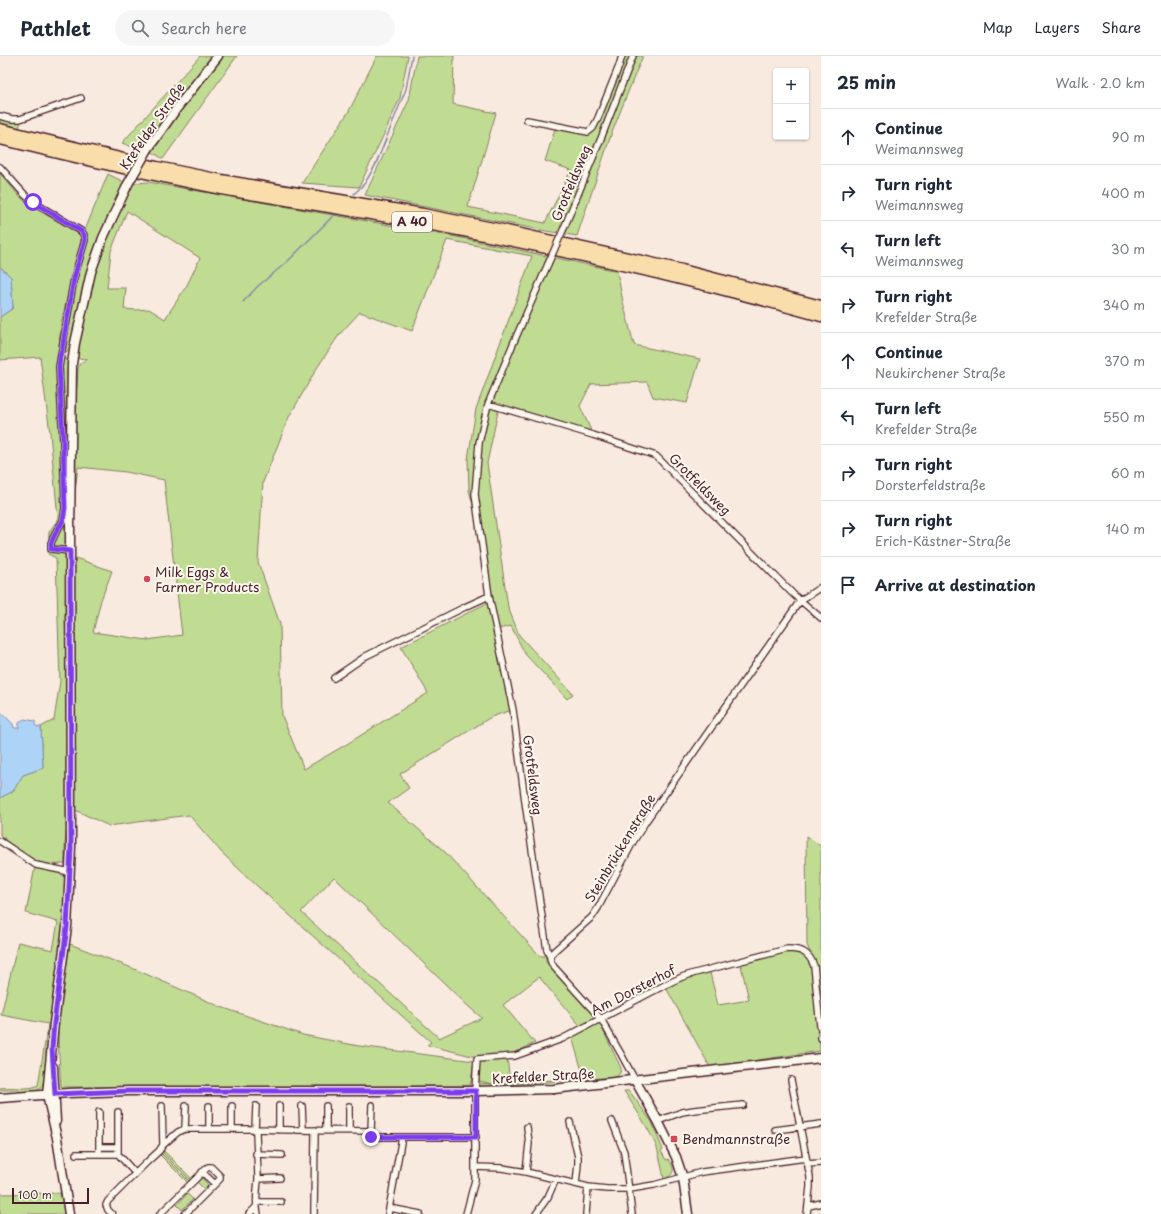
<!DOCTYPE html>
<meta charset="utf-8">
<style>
:root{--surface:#fff;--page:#f6f6f7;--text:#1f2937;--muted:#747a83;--line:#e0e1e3}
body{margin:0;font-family:"Playpen Sans",sans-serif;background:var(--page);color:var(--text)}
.controls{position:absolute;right:12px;top:12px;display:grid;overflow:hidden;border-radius:4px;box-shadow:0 1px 3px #0004}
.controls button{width:36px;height:36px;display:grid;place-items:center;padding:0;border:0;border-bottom:1px solid var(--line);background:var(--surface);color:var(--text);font:20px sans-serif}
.scale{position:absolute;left:12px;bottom:10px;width:77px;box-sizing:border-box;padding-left:4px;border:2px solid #4a1f2b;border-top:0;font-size:11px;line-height:14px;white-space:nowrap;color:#4a1f2b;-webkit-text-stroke:3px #fbf7ec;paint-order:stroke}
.stop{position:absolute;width:12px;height:12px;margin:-9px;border:3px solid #7c3aed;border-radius:50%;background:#fff}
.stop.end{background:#7c3aed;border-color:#fff;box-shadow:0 1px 4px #0008}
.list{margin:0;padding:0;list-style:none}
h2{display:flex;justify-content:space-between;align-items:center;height:52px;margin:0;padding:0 16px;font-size:17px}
h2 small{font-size:13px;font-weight:400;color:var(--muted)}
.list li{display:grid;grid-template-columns:26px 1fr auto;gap:12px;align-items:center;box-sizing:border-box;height:56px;padding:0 16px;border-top:1px solid var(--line)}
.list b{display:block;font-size:15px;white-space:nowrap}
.list p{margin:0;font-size:13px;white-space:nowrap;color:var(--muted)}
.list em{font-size:13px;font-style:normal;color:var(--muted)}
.icon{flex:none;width:22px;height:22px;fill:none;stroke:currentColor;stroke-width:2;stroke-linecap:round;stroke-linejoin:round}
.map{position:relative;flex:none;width:821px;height:1158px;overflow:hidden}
header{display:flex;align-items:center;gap:24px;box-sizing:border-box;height:56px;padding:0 20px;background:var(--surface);border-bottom:1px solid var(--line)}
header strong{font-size:19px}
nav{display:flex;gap:22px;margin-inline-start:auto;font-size:14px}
.search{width:280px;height:36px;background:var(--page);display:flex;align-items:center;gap:10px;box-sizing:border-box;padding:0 14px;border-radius:22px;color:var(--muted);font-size:15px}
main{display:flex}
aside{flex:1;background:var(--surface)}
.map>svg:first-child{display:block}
</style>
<header>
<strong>Pathlet</strong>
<div class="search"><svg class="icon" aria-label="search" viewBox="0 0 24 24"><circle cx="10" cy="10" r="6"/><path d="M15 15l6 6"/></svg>Search here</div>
<nav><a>Map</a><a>Layers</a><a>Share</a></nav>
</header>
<main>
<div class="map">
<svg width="821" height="1158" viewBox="0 0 821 1158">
<rect width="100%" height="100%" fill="#f9eae0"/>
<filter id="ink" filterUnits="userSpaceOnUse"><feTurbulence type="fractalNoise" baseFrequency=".025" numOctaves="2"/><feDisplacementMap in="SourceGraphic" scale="8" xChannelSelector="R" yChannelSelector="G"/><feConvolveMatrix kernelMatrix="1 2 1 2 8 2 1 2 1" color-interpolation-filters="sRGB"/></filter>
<g filter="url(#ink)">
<path fill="#c0dc93" stroke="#857e5f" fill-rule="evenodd" d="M200,0H237L163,103L148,93L135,92L122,87Z
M377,0H408L400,42L385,76L359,131L302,127L349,55Z
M417,0H454L453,48L496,57L468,151L545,167L571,114L545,105L555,73L592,78L598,70L625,0H643L636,16L611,79L577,180L546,175L365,139L409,44Z
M0,63L16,66L21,65L19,72L0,67Z
M0,117L19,140L32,151L69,171L80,179L81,186L73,216L61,268L58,300L69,305L67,316V459L65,559L69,754L65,787V808L36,809L3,787L5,782L0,779V742L13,735L23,719L43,712L41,671L54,664L60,625L56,502L48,498L49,476L58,463L50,377L40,301L0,304V261L13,252L11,221L0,211Z
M108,118L128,128L148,126L462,182L617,215L623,246L634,289L700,303L687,347L653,341L647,326L591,328L580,350L593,379L499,351L487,407L508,551L519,579L573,638L567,643L525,598L511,570L498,573L480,466L474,453L469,434L468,403L476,353L532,200L447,184L412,275L360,256L339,279L317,312L289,361L263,426L258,506L280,568L282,660L304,713L347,688L428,637L401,591L487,547L501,603L512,654L491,661L400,718L409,732L388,747L444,795L540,900H546V906L594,959L593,965L582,972L539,921L503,949L535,987L514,997L476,1001L427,989L431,986L256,829L222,797L189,759L109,770L75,754L70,500L112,515L101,544L93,576L147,584L182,579L164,424L126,416L78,411L70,477L72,367L77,331L78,312L80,307L88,303L73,302L75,287L65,297L77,219L87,185L85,174ZM127,155L200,202L187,229L165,263L149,253L136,254L124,253L126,232H107L111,195ZM334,821L469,951L482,962L439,982L301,856Z
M806,780L821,790V939L817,912L807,889Z
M35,811C46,814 66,814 67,828L62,879L45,1020L42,1031C33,1039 24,1036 13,1034C9,1034 4,1034 0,1034V1032C12,1030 29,1035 38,1029L48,968L1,959L18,886L53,894L58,866L26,857Z
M70,888L132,912L221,951L303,979L359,990L474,1005L471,1026L469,1030L61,1031L57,967Z
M779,894L802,895L813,911L820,995L710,1011L665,930L709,913L718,949L749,944L740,905Z
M599,966L621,1012L620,1017L616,1021L479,1031L478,1027L493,1028L479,1025L480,1006L507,1002L510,1026L504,1028L574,1022L583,1018L571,978Z
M624,1035H629L630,1036L652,1066L663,1094L661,1095L666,1104L668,1103C675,1112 676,1118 664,1123C662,1113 660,1102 657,1092C649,1072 636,1054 624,1035Z
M164,1095L192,1123L191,1125L163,1097Z
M162,1098L190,1126L188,1127L160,1099Z
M200,1120L210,1131L206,1135L196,1125Z
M60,1137L65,1158H0V1138Z
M187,1138L193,1143L182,1154L177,1149Z"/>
<path fill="#add4f7" stroke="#858ca5" d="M0,211L11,221L13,252L0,261Z
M0,655L13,668L14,672H19V667L24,663L35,665V669L38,671H41L43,712L23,719L13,735L0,742Z"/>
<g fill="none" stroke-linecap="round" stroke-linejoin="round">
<path stroke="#858ca5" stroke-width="1.5" d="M354,138L365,127L376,108L406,33L412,0
M243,246L258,230L287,206L334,159"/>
<defs>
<path id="street" d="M0,60L12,63H20L81,42
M527,64L588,76L593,72L598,62L619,10L622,0
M0,111L25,139L33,146L81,175L84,179L85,184L74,222L59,311L63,385L65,452L63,465L57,474L51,487V493L70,495
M564,172L602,80L633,0
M548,208L513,288L488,348L479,387L475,438L489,540L513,654L526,753L547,894L550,901
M488,348L593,379L656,400L794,539L821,562
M334,622L366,600L465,551L489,540
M0,785L36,809L70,816
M821,970V982
M635,1024L621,998L601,963L554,911L551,906L550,901L553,896L592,861L598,852L633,786L646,765L797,549L801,544L821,531
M791,1024L810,1121V1131L807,1158
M162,1050L163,1089
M302,1050L303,1074
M349,1050V1074
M99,1056V1091H118
M118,1056V1098L135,1117
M612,1065L624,1096L632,1158
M658,1065L682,1056L694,1054L743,1049
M570,1066L578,1101V1108L576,1128
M209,1072V1050
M185,1073L186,1050
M232,1073V1050
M255,1073L256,1050
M256,1073L292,1074
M279,1074V1050
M297,1074L371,1075V1081H476
M326,1074V1050
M775,1074L821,1068
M371,1075L372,1049
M76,1098H99V1091
M99,1098H118
M256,1098L282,1099
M807,1108L821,1107
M476,1111L502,1112L526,1116L588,1131L607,1133H630L654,1129L702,1116L806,1102
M202,1116L215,1128
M526,1116L529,1087L527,1071
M258,1123L280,1122
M257,1146H281
M809,1150L821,1147
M390,1152L420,1158
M112,1158L108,1154L106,1149L108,1145L147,1106L159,1095L163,1089L178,1076L185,1073H256C256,1090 258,1107 258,1124C257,1135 255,1147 258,1158
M160,1158L208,1111H211L220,1120V1123L185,1158
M249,1158L256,1151
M314,1158L315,1074
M388,1158L402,1081
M466,1158L475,1124V1035L477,1003L515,1000L562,983L665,929L682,921L695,917L787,893C801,893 809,896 814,910L820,970
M536,1158L548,1141L556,1123
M586,1158L588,1131"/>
<path id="secondary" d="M148,93L177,52L218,0
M53,1011L56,1065
M635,1024L658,1065L676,1101L683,1122L688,1158
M0,1042L69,1037L128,1035H475L554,1033L821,1002
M69,1158L57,1082L47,1039L54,967L67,871L71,791L70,477L72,308L75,287L91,216L103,182L128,128"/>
<path id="highway" d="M0,73L157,111L221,124L423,158L498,173L682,214L821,250
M0,83C74,101 148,119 222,133C289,145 356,155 422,167C556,192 690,223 821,260"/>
</defs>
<use href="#street" stroke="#4a1f2b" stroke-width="8"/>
<use href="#secondary" stroke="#4a1f2b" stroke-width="11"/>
<use href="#highway" stroke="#4a1f2b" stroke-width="13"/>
<use href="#street" stroke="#fbf7ec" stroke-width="5.5"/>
<use href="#secondary" stroke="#fbf7ec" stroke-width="8"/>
<use href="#highway" stroke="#f9deab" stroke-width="10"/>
<defs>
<path id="street-bridge" d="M548,208L564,172"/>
<path id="secondary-bridge" d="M128,128L148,93"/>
</defs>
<use href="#street-bridge" stroke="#4a1f2b" stroke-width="8" stroke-linecap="butt"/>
<use href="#secondary-bridge" stroke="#4a1f2b" stroke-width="11" stroke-linecap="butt"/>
<use href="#street-bridge" stroke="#fbf7ec" stroke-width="5.5"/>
<use href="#secondary-bridge" stroke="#fbf7ec" stroke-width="8"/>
</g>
</g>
<g fill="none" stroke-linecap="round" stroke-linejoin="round" filter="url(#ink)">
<path stroke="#7c3aed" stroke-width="5" d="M33,146L81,175L84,179L85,184L74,222L62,294L60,300L59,311L63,385L65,452L63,465L57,474L51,487V493L70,495L71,792L67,871L54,967L52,992L55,1038L128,1035H476V1081H371"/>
</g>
<g fill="#d1495b" stroke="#fbf7ec" stroke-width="1.5">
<circle cx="147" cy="523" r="4"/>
<rect x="670" y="1079" width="8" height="8" rx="2"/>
</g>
<g text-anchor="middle" stroke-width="4" stroke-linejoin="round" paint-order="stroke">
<rect fill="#fbf7ec" stroke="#7f6065" stroke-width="1" x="392" y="156" width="40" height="20" rx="3"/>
<g font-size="12" font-weight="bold" fill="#4a1f2b">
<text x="412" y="170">A 40</text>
</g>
<g font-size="13" fill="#4a1f2b" stroke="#fbf7ec">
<text transform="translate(152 70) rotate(-55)" y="5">Krefelder Straße</text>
<text transform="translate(571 127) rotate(-67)" y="5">Grotfeldsweg</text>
<text transform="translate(700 428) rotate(45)" y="5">Grotfeldsweg</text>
<text transform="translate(533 719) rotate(83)" y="5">Grotfeldsweg</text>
<text transform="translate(620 792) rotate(-59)" y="5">Steinbrückenstraße</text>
<text transform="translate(633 934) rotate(-27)" y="5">Am Dorsterhof</text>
<text transform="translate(543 1020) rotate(-3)" y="5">Krefelder Straße</text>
</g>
<g font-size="13" fill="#4a1f2b" stroke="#fbf7ec" text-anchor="start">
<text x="155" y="521">Milk Eggs &amp;<tspan x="155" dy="15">Farmer Products</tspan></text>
<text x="682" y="1088">Bendmannstraße</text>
</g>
</g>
</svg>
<div class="controls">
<button>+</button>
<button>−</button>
</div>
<div class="scale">100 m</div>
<div class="stop" style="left:33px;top:146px"></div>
<div class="stop end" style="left:371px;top:1081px"></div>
</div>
<aside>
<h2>25 min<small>Walk · 2.0 km</small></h2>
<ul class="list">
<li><svg class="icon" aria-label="ahead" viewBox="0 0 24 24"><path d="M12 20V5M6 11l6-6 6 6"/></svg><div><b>Continue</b><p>Weimannsweg</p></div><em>90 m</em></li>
<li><svg class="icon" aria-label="right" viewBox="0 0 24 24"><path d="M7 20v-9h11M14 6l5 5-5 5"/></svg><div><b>Turn right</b><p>Weimannsweg</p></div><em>400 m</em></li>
<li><svg class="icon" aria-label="left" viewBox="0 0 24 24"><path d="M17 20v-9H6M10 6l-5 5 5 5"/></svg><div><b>Turn left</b><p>Weimannsweg</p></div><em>30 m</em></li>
<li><svg class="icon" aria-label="right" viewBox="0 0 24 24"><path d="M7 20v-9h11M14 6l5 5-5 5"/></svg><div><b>Turn right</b><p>Krefelder Straße</p></div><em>340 m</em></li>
<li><svg class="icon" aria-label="ahead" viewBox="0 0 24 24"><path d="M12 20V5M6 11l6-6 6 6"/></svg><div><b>Continue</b><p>Neukirchener Straße</p></div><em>370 m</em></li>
<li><svg class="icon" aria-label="left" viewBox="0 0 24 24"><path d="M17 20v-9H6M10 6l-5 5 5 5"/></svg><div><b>Turn left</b><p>Krefelder Straße</p></div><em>550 m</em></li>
<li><svg class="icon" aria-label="right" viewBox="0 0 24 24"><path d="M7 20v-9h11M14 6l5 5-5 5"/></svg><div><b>Turn right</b><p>Dorsterfeldstraße</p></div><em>60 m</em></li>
<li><svg class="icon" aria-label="right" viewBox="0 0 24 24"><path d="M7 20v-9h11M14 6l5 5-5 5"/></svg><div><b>Turn right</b><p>Erich-Kästner-Straße</p></div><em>140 m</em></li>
<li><svg class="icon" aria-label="arrive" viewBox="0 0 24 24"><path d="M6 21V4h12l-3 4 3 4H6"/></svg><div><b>Arrive at destination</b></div></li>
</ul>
</aside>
</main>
